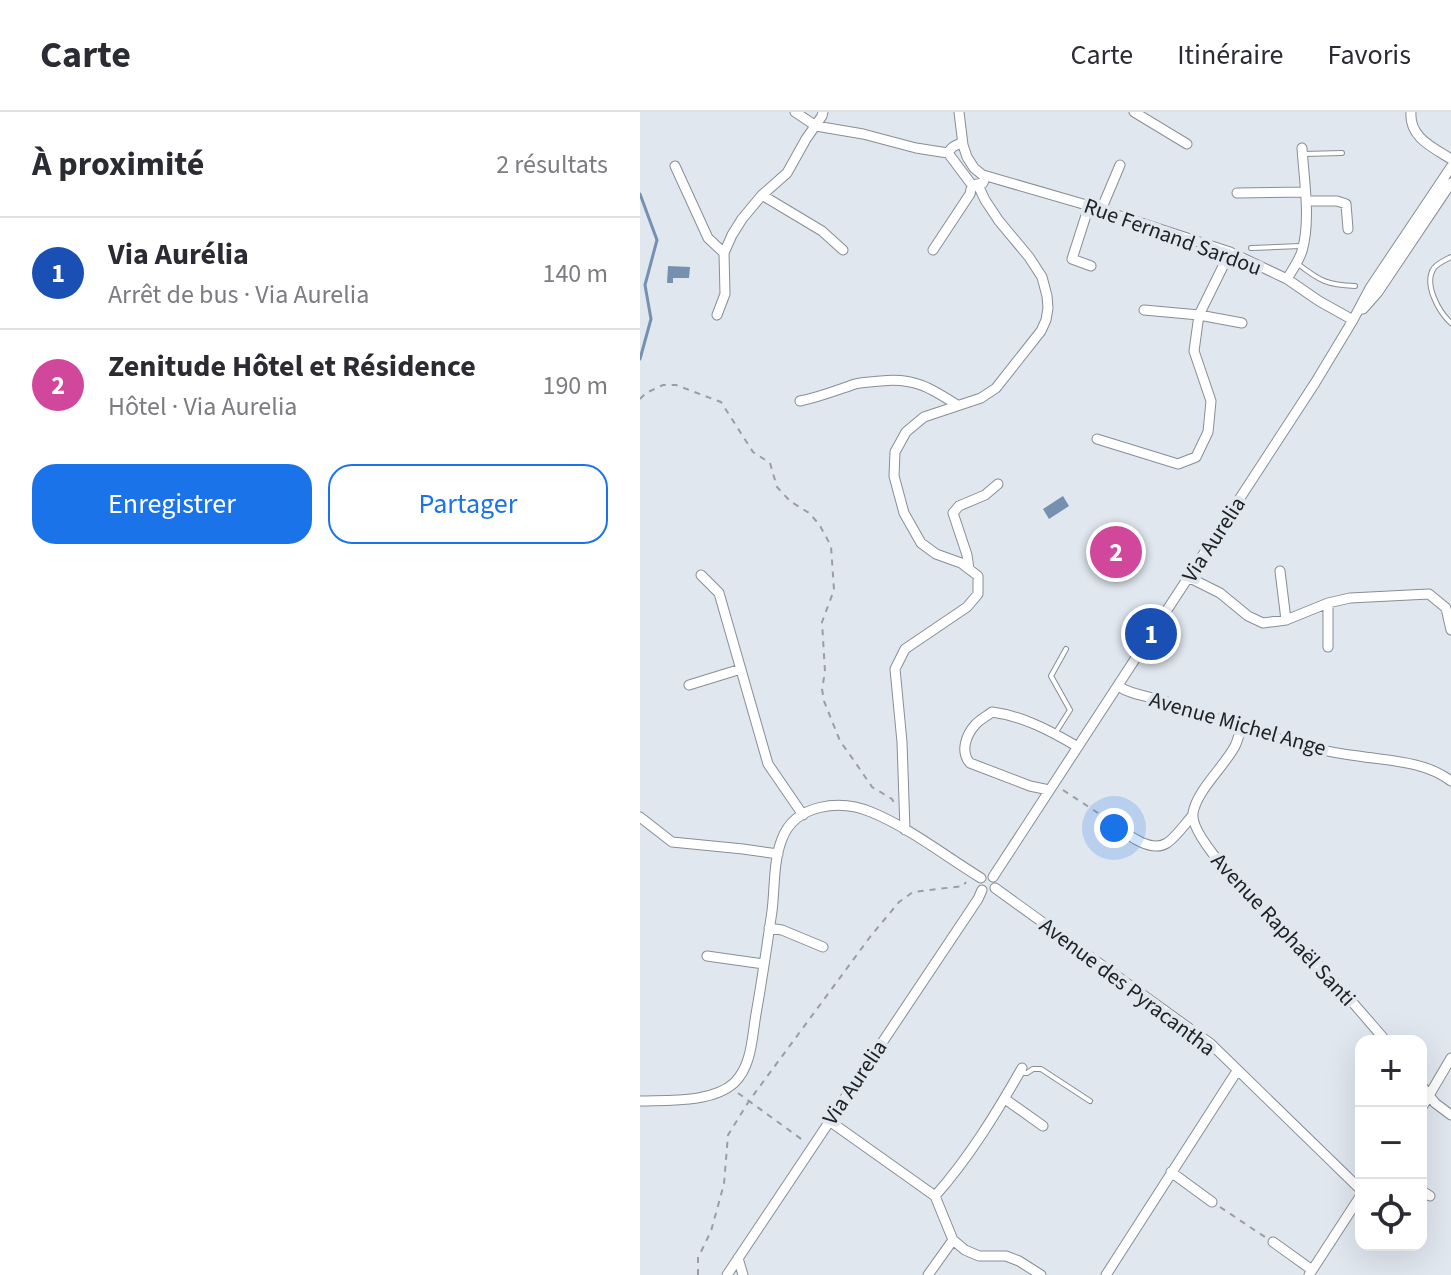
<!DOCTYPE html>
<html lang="fr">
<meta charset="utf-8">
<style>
:root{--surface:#fff;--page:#f7f7f7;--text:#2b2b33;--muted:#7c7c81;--line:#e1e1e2;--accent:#1a73e8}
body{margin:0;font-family:"Source Sans 3",sans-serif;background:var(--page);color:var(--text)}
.controls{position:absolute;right:24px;bottom:24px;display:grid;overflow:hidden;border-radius:16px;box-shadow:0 8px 32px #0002}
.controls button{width:72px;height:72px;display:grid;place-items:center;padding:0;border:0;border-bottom:2px solid var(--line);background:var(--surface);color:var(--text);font:40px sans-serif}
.you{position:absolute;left:474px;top:716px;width:28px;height:28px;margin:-20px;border:6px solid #fff;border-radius:50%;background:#1a73e8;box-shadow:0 0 0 12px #1a73e833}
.badge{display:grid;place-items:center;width:52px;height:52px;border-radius:50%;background:var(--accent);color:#fff;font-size:26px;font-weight:700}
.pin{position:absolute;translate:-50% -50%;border:4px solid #fff;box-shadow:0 2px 8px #0006}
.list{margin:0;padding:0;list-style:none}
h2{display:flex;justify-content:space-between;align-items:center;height:104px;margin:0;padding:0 32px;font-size:34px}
h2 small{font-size:26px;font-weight:400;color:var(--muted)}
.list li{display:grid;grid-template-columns:52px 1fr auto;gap:24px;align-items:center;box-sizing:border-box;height:112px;padding:0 32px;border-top:2px solid var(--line)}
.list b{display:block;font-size:30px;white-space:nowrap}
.list p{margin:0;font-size:26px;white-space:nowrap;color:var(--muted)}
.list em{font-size:26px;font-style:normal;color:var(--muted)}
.actions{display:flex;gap:16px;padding:24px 32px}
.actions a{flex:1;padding:18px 0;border:2px solid var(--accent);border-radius:24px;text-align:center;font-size:28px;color:var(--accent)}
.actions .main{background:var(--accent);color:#fff}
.icon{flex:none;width:44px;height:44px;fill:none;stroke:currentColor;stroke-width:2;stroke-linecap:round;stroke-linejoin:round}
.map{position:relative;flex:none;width:811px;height:1163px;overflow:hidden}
header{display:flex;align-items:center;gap:48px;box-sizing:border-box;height:112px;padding:0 40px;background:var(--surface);border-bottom:2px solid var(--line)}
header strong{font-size:38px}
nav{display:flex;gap:44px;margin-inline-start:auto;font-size:28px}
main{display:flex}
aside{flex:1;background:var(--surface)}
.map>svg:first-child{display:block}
</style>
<header>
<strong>Carte</strong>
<nav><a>Carte</a><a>Itinéraire</a><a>Favoris</a></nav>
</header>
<main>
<aside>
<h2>À proximité<small>2 résultats</small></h2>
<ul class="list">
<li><span class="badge" style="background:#1a4fb4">1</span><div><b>Via Aurélia</b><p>Arrêt de bus · Via Aurelia</p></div><em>140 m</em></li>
<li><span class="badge" style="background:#d1479c">2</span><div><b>Zenitude Hôtel et Résidence</b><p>Hôtel · Via Aurelia</p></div><em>190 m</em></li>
</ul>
<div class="actions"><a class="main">Enregistrer</a><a>Partager</a></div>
</aside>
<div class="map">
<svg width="811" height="1163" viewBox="0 0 811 1163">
<rect width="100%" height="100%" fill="#e0e7ef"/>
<path fill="#7690b1" d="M28,154L50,155L49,166H33V171H27Z
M423,384L429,394L409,407L403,397Z"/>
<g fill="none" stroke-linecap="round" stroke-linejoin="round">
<path stroke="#7690b1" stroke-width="3" d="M0,82L17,128L5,173L11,207L0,247"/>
<defs>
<path id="lane" d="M664,42L702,41
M611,136L660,134
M811,145C805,148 798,151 794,156C783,172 799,200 811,211
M658,152C680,169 687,173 715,174
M416,620L430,598L411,564L426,537
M380,961H387L393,957H401L450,989"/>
<path id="street" d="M155,0L176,14L223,22L276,36L308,41
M319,0L323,33
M494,0L547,32
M771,0C769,25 792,35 811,47
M319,32L323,33L327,45L334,56L345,65L343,71L332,73L308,41C311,36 313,34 319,32Z
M35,54L68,126L84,141
M343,63L443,92L590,140L647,167L679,189L713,208
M597,81L664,80
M122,83L182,119L203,138
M666,89H697L706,92L708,117
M449,94L432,147L451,154
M461,98L480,53
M293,138L330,82L332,73
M647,167C652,158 659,149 662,139C671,108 664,68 662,36
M723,197L738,180L811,71
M504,198L559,203L602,211
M77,203L85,182L84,141L92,123L102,107L122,83L147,61L166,27L182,4L183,0
M160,289C180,285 197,278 215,272C223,270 232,270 241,269C273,265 291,276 317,293
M457,327L538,352L556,345L568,320L571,289L554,239L559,203L590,140
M329,457L327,443L313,401L319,394L345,383L358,372
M640,459L646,508
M61,463L79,481L128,652L163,703
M548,465L580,481L608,504L623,511L646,508L688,491L710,486L789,482L806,496L811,518
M688,535V491
M49,573L101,557
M478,574C491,583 509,584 524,589C571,604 616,622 664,634C681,638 700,642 718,644C750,649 784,649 811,669
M601,616C599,622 598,628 595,634C584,655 557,678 553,701C548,733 662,834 685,860C706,882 726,906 746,929
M409,678L390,674L330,651C320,640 326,623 335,613C339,608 347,604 352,600C383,604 411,619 438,635
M0,705L32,730L103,737L138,742
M465,706C480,716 508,743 527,731C536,725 545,712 553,703
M265,718L262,630L255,557L265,537L327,495L338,482V464L321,451L296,442L281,431L264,401L254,364L255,340L266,320L284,305L341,286L356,276L401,219L406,208L408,196L407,184L402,165L389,145L359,109L345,88L338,73
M353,765L675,271L713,208L730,176L811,55
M355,776L571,932L721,1078
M129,816L142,818L183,835
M67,844L124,852
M781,973L795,991L811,1003
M365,987L403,1014
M0,989C28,988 72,991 94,971C112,954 112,925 116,902C122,868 127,834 132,799C135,776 133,750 142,727C155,692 200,687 231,700C270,716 305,744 341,766
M781,997L811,946
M188,1008L295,1084L313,1128L325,1138L339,1144H366L379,1149L401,1163
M531,1060L572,1090
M781,1078L790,1084
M295,1084C329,1046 357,1000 382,956
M633,1130L672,1158
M98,1146L103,1163
M87,1163L338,787L342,778
M288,1163L313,1128
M466,1163L597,959
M669,1163L721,1083"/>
</defs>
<use href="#lane" stroke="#888e96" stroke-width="6"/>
<use href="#street" stroke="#888e96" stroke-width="11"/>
<path stroke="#999ea5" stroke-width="2" stroke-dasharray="6 6" stroke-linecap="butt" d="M0,287L6,281L23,273H36L81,290L113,340L130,351L137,375L150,389L169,401L179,412L191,434L194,478L182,510L185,560L182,577L184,589L200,629L215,650L232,675L252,687L254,691
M423,678L458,701
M98,981L164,1029
M580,1095L625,1125
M58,1163V1146L71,1119L84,1072L88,1023L109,989L230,825L259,790L273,780L323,774L326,770"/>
<use href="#lane" stroke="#fff" stroke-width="4"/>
<use href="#street" stroke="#fff" stroke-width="9"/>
</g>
<g text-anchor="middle" stroke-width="8" stroke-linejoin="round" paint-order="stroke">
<g font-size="22" fill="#202225" stroke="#e0e7ef">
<text transform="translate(533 124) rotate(20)" y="8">Rue Fernand Sardou</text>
<text transform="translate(573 427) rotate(-57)" y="8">Via Aurelia</text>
<text transform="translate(598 611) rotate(16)" y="8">Avenue Michel Ange</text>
<text transform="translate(644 817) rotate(47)" y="8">Avenue Raphaël Santi</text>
<text transform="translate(488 874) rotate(37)" y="8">Avenue des Pyracantha</text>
<text transform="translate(214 970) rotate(-56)" y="8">Via Aurelia</text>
</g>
</g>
</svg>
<div class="controls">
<button>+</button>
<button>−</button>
<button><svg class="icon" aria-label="locate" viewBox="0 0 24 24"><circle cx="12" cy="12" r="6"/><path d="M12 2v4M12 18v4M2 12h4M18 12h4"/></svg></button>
</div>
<div class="you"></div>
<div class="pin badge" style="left:511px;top:522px;background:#1a4fb4">1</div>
<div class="pin badge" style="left:476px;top:440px;background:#d1479c">2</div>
</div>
</main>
